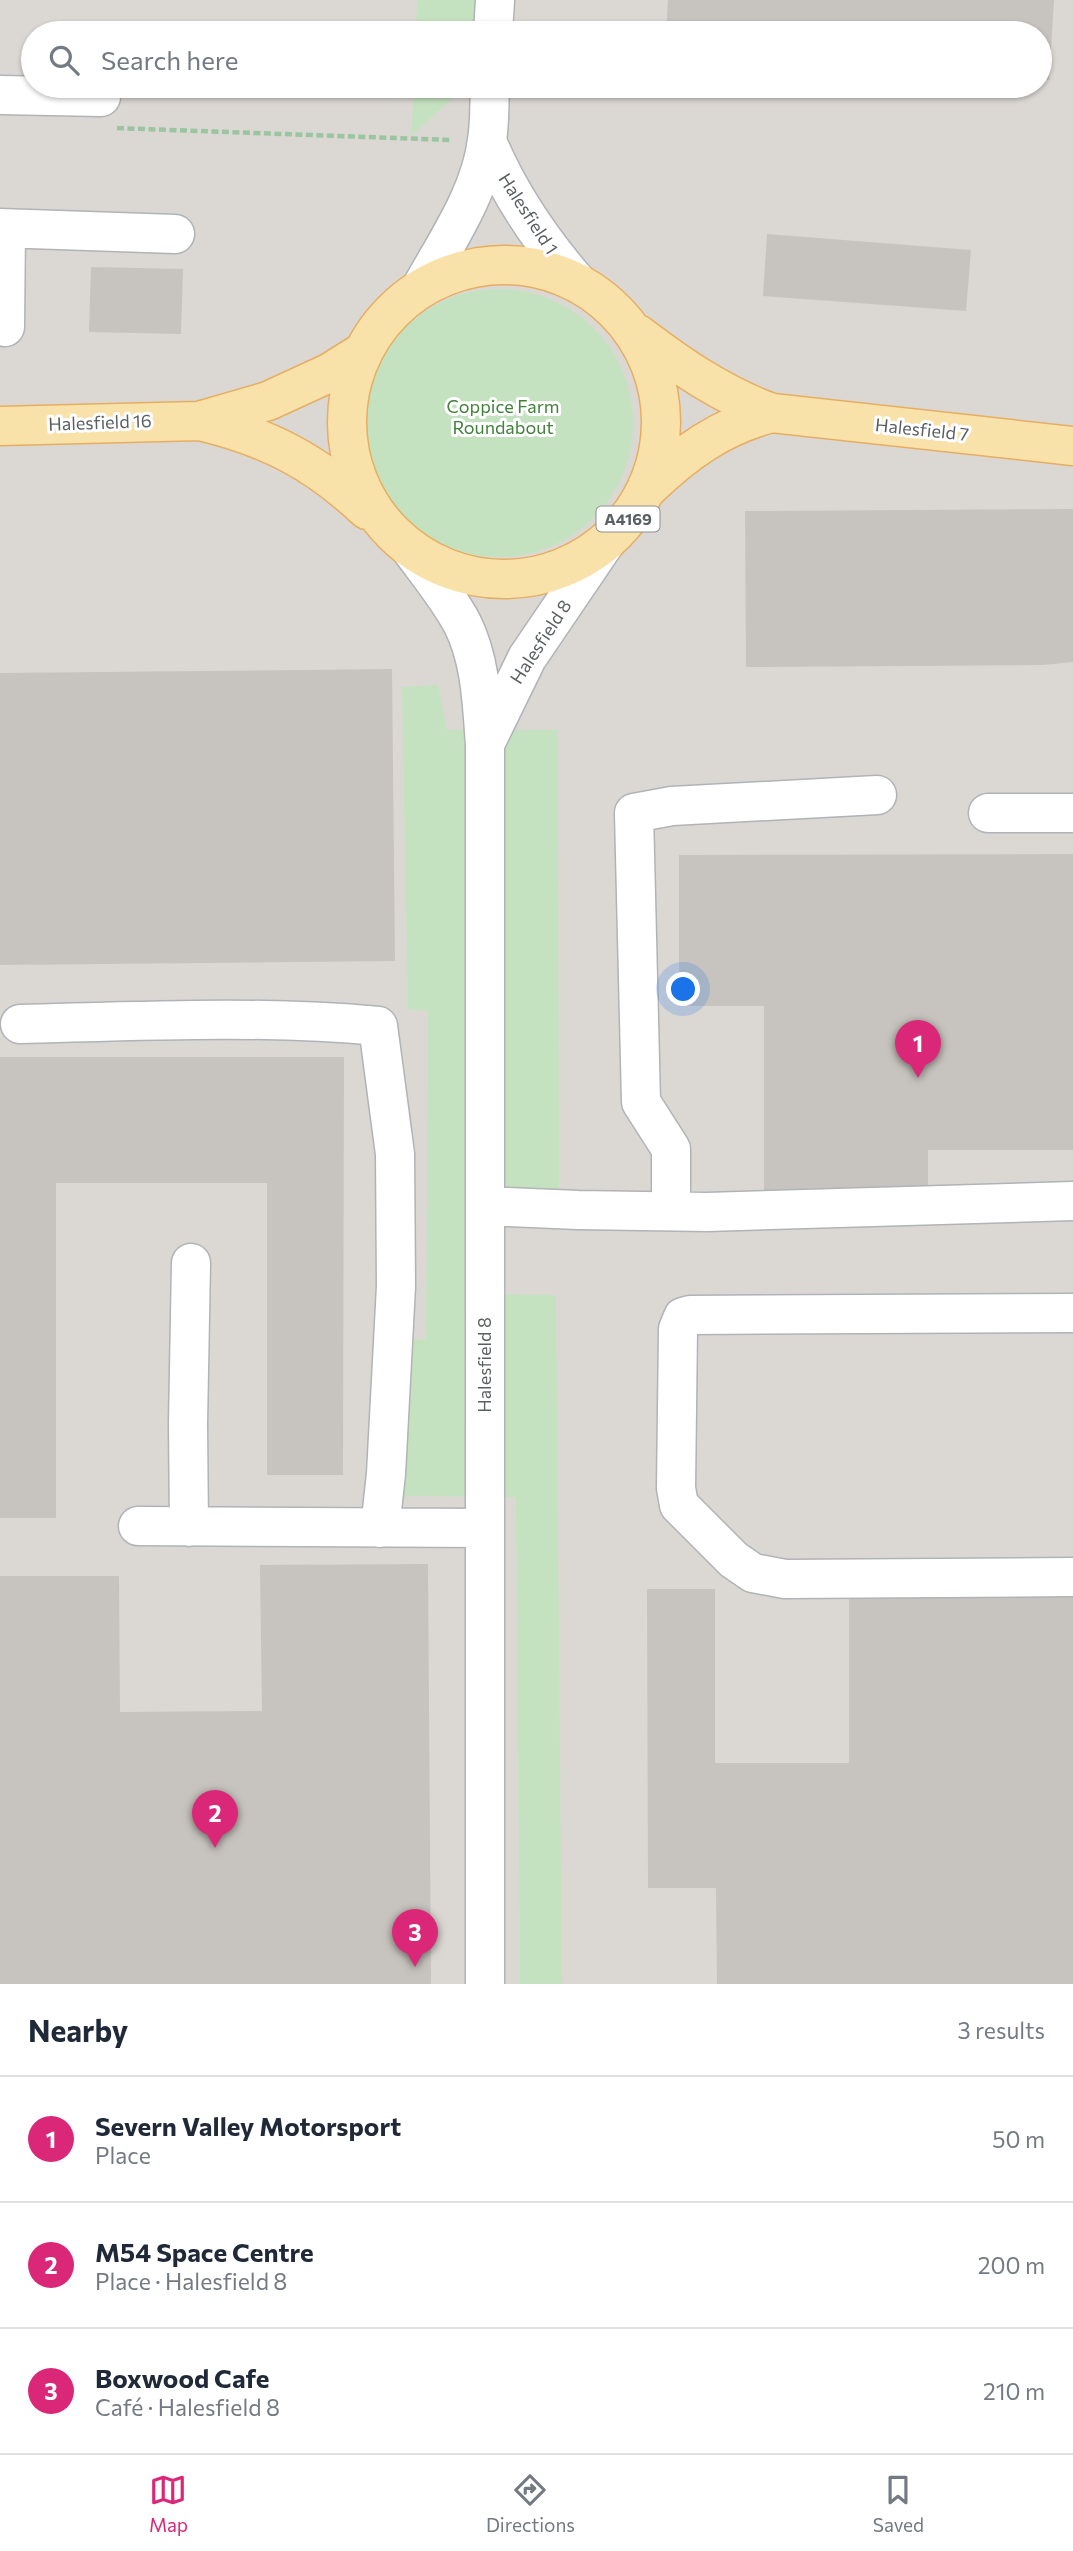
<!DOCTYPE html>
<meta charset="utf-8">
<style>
:root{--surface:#fff;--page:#f6f6f7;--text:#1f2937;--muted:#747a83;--line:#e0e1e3;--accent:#db2777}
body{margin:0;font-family:Commissioner,sans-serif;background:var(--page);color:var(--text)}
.you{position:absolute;left:684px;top:990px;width:24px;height:24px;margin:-18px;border:5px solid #fff;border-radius:50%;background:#1a73e8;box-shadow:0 0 0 10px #1a73e833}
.badge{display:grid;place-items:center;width:46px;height:46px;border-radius:50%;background:var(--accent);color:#fff;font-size:23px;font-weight:700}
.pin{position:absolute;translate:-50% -58px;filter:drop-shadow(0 2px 4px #0008)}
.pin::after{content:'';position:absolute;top:37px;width:24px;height:21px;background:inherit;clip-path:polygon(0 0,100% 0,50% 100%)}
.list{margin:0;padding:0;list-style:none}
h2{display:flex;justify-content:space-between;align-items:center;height:91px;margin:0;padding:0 28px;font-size:30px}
h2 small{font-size:23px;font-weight:400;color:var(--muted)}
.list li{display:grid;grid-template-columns:46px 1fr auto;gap:21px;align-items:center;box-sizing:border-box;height:126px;padding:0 28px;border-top:2px solid var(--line)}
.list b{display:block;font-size:26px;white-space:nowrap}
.list p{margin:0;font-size:23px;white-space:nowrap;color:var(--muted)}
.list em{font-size:23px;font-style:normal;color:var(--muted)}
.icon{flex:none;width:38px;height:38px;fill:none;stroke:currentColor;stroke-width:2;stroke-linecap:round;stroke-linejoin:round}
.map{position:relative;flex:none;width:1073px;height:1984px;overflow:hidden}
.search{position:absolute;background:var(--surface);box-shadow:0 2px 5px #0004;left:21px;right:21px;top:21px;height:77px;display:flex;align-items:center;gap:18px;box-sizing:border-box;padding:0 24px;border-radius:38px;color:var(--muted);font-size:26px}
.sheet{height:469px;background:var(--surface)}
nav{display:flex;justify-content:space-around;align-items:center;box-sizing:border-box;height:98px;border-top:2px solid var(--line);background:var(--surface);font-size:19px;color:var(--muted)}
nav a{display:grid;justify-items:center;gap:4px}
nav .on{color:var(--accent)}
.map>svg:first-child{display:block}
</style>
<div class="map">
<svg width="1073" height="1984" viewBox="0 0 1073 1984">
<rect width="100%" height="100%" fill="#ece8e2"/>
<path fill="#dbd8d4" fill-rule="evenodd" d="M0,0H1073V1984H0ZM33,33H1040V86H33Z"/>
<path fill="#c5e2c0" d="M417,0H476L474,33H416Z
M414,86H466L411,136Z
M365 423a134 134 0 1 1 268 0a134 134 0 1 1-268 0Z
M438,685L447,730H558L559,1206H499L501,1294L556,1295L562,1984H520L516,1497L403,1496L391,1475L405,1341L426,1339L428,1011L408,1009L402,687Z"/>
<path fill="#c7c3be" d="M668,0H1054L1049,80L1040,79V33H666Z
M767,234L971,250L966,311L763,296Z
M91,267L183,269L181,334L89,332Z
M1073,509V662L1043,665L746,667L745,511Z
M392,669L395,961L0,965V673Z
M1073,854V1150H928V1190H764V1006H679V855Z
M0,1057H344L343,1475H267V1183H56V1518H0Z
M428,1564L431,1984H0V1576H119L120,1712L262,1711L260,1565Z
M647,1589H715V1763H849V1597L1073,1596V1984H717L716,1888H648Z"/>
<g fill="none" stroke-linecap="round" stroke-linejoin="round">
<defs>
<path id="minor" d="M493,33L495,0
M0,95L101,97
M487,141C509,194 539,238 576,281
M0,228L175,234
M422,286C447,241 481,192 487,140C490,122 489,104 490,86
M5,327L6,230
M412,551C429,574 448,597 462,623C481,660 482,705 485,746V1984
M487,740L527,658L605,543
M988,813H1073
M20,1024C139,1021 259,1015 378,1026L395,1154L396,1286L386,1474L380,1528
M485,1206L578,1210L707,1212L1073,1201
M671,1211V1149L641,1102L634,813L672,806L877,795
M1073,1313L690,1315L683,1317L678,1329L676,1488L679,1505L734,1560L753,1573L785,1579L1073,1577
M138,1526L485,1528
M189,1527L188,1424L191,1263"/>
<path id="major" d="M347 422a157 157 0 1 1 314 0a157 157 0 1 1-314 0Z
M638,334C680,366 722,395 772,413L1073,446
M200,421C268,437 316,462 367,510
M0,426L199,421L268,401L329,373L361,353
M647,489C684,453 721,426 772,413"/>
</defs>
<use href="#minor" stroke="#b0b3b7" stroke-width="41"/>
<use href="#major" stroke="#e7ae61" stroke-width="41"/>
<path stroke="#9bc5a1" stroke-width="4.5" stroke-dasharray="7 3.5" stroke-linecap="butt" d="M117,128L451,140"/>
<use href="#minor" stroke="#fff" stroke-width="38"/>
<use href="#major" stroke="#f9e1aa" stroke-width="38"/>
</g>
<g text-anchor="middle" stroke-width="6" stroke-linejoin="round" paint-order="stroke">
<rect fill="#fff" stroke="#8c8f91" stroke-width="2" x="596.5" y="506.5" width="63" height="25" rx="5"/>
<g font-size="16" font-weight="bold" fill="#5a5f62">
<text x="628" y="525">A4169</text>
</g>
<g font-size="18" fill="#5a5f62" stroke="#fff">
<text transform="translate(528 214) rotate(57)" y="6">Halesfield 1</text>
<text transform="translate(100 423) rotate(-2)" y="6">Halesfield 16</text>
<text transform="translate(922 430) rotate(6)" y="6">Halesfield 7</text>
<text transform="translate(541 642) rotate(-57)" y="6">Halesfield 8</text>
<text transform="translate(485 1365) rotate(-90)" y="6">Halesfield 8</text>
</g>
<g font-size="18" fill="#41813a" stroke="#fff">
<text x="503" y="413">Coppice Farm<tspan x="503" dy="21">Roundabout</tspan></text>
</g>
</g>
</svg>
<div class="you"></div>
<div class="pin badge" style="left:918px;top:1078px">1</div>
<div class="pin badge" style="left:215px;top:1848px">2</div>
<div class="pin badge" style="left:415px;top:1967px">3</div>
<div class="search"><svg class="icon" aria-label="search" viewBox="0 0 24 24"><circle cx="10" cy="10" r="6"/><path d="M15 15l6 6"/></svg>Search here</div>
</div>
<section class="sheet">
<h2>Nearby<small>3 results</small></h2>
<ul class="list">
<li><span class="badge">1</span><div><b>Severn Valley Motorsport</b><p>Place</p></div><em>50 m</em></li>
<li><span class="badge">2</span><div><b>M54 Space Centre</b><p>Place · Halesfield 8</p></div><em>200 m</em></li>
<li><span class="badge">3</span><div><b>Boxwood Cafe</b><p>Café · Halesfield 8</p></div><em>210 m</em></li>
</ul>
</section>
<nav>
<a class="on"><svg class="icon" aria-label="map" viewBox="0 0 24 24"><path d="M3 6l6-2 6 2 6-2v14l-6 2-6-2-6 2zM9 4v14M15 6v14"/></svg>Map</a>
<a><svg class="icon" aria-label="directions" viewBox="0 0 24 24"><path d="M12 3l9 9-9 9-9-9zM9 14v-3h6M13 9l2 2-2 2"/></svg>Directions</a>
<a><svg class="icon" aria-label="saved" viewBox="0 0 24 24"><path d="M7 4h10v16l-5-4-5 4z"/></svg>Saved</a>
</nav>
